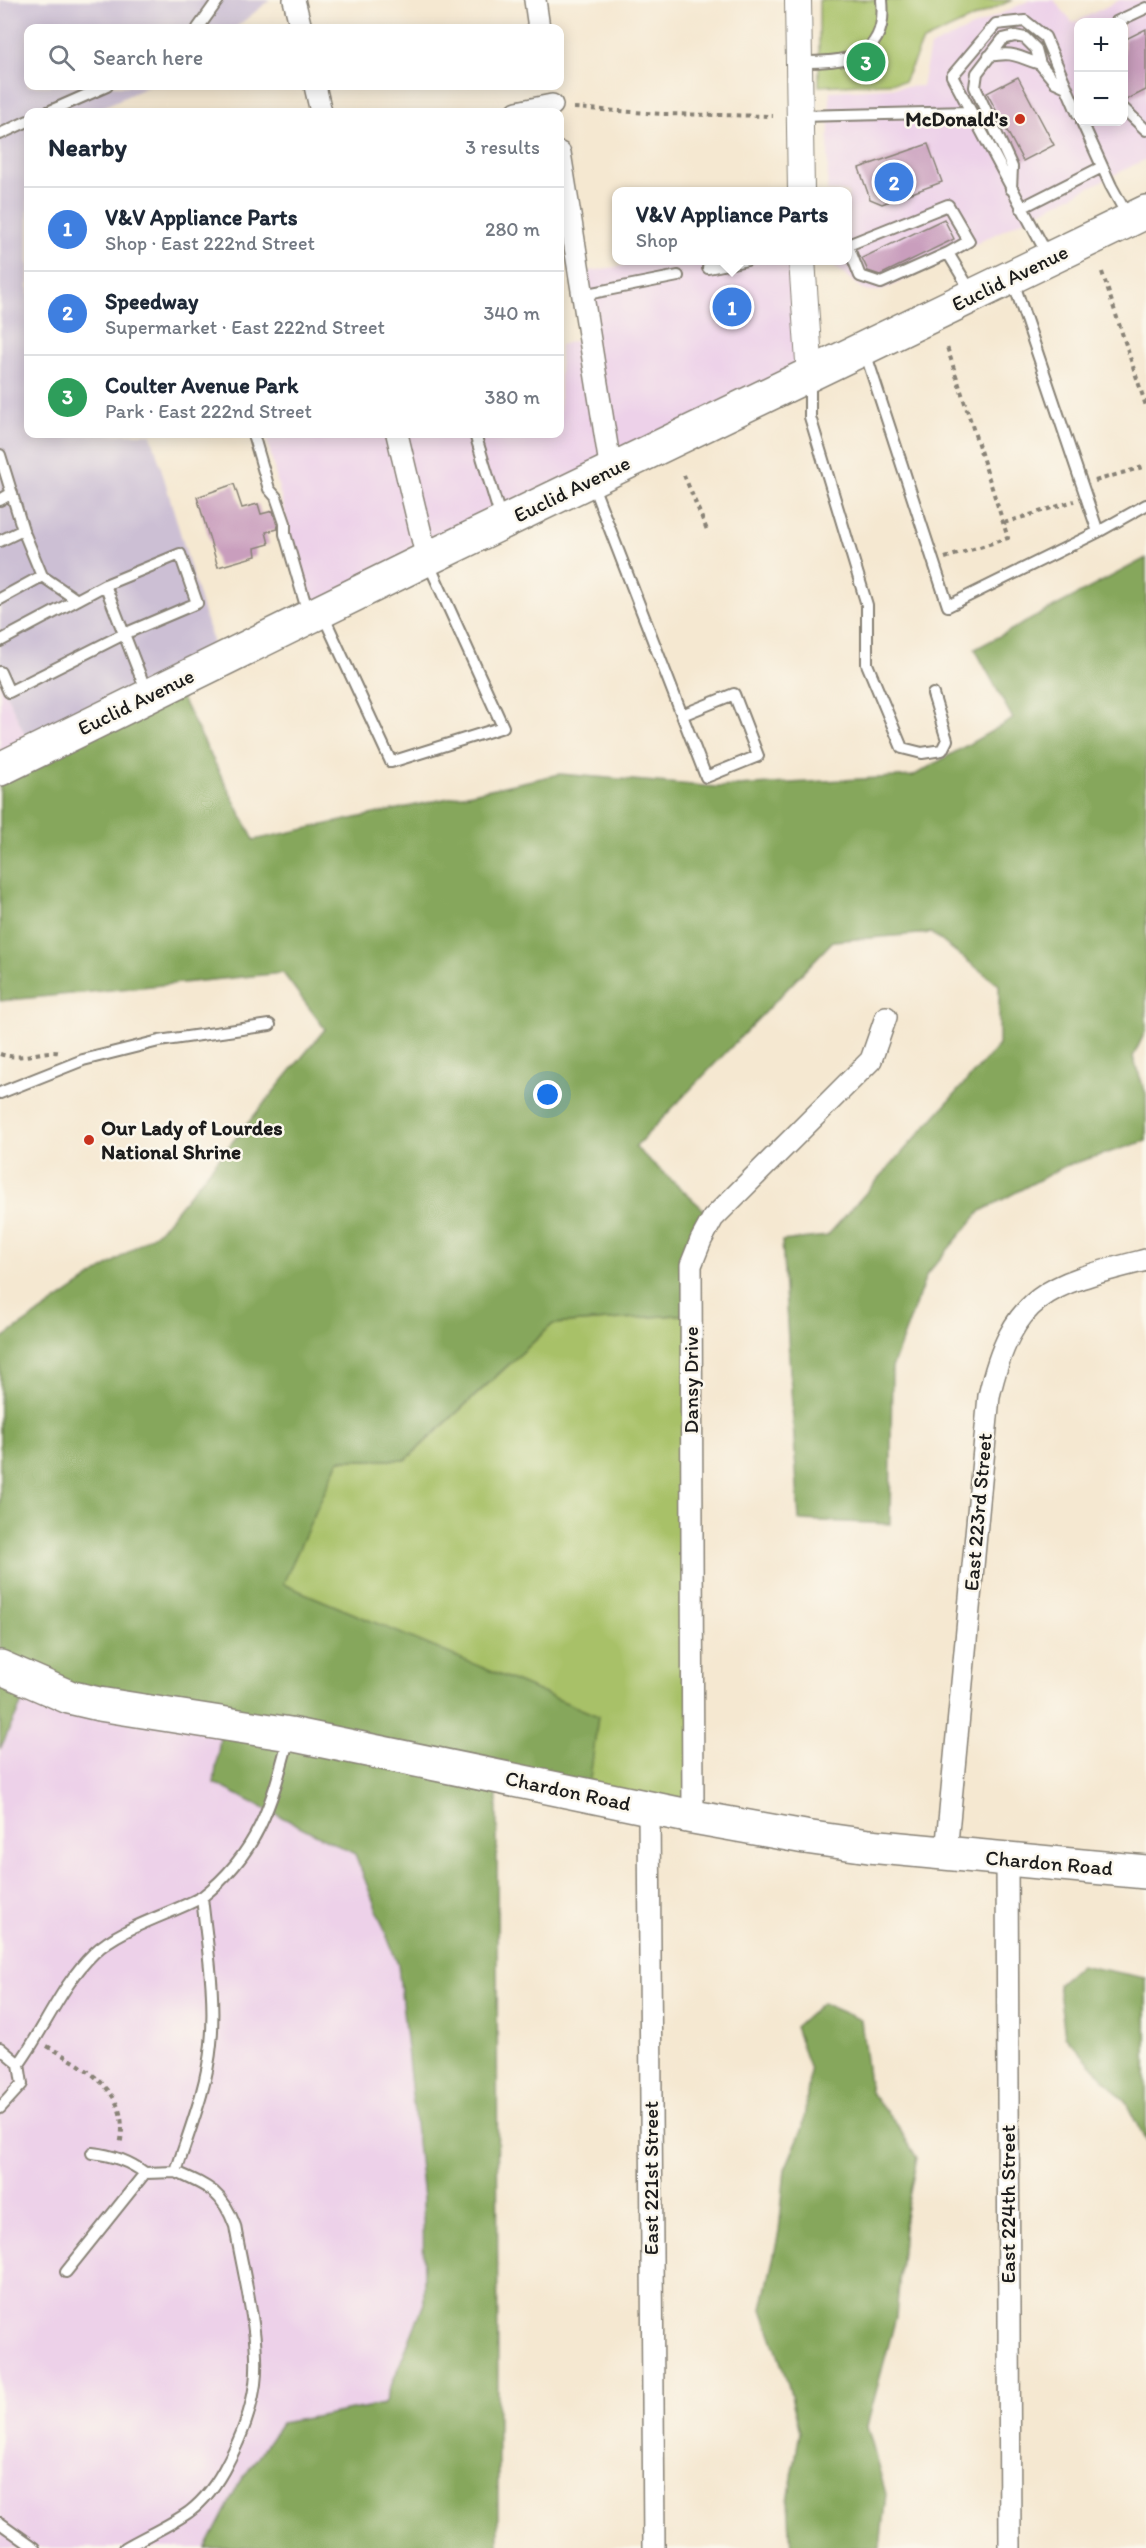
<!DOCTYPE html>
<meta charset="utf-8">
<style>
:root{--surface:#fff;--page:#f6f6f7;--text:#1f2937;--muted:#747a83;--line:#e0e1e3;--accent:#d93025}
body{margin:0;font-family:Itim,sans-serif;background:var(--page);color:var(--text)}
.controls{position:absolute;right:18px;top:18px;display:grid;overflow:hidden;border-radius:12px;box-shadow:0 3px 15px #0003}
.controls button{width:54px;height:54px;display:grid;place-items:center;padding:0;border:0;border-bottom:2px solid var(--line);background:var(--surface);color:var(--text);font:30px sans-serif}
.you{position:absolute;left:548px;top:1095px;width:21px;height:21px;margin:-15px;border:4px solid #fff;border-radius:50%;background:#1a73e8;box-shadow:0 0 0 9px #1a73e833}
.badge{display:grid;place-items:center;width:39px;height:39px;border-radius:50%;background:var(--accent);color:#fff;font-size:20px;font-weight:700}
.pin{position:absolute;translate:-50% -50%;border:3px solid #fff;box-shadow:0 2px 6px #0006}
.popup{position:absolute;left:612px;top:187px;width:240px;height:78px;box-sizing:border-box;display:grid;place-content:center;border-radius:12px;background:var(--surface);filter:drop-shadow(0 2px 4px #0005);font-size:20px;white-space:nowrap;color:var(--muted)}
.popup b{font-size:22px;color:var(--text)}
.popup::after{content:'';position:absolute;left:50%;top:100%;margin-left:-12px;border:12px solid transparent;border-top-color:var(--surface)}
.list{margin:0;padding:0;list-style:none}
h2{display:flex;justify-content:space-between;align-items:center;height:78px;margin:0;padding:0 24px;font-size:26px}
h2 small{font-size:20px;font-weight:400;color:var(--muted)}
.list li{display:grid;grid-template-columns:39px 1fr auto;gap:18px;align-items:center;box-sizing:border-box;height:84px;padding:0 24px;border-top:2px solid var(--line)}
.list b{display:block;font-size:22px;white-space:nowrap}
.list p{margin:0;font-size:20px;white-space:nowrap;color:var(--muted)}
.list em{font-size:20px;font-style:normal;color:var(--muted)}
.icon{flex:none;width:33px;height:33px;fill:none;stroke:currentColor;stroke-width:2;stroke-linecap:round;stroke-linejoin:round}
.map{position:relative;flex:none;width:1146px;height:2548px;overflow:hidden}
.search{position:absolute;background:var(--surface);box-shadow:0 3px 15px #0003;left:24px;top:24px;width:540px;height:66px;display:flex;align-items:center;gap:15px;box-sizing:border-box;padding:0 21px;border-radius:12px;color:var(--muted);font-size:22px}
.panel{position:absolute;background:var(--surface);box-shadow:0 3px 15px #0003;left:24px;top:108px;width:540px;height:330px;border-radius:12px}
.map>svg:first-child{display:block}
</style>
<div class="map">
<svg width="1146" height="2548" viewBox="0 0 1146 2548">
<rect width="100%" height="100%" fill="#fbf7ec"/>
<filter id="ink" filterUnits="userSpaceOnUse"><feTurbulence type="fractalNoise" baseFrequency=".0167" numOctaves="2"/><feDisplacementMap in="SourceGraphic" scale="12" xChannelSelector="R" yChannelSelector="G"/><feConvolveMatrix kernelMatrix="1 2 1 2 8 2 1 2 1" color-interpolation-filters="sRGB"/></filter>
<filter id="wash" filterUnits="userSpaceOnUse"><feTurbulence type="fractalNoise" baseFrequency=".008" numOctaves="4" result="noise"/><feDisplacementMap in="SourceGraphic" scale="24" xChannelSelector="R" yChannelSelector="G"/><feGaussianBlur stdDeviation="1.35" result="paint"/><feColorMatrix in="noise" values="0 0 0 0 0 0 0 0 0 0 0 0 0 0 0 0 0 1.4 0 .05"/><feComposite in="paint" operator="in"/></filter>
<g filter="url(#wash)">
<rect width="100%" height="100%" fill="#f5e8d1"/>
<path fill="#edd1e9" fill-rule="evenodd" d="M1030,0H1054L1073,23L1120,0H1146V159L881,291H866L827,261L848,260V192L827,191L830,91L922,86L930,47ZM1078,22H1124V122H1078Z
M652,261H803L810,376L309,617L266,434H560V345L589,337L579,273Z
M0,680L33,752L0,768Z
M32,1682L222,1722L214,1783L355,1854L398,1965L423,2198L424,2303L384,2404L281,2423L239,2484L206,2548H0V1749Z"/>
<path fill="#ccbfd4" d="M0,0H270L235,28H28V86H149L92,112H28V434H151L218,661L33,752L0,680Z"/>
<path fill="#a8c167" stroke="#626e42" stroke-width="1.5" d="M819,0H1012L923,41L904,82L819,86Z
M691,1314L693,1817L588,1795L282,1584L339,1460H406L553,1324Z"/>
<path fill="#86a75c" stroke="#51623c" stroke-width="1.5" d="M1146,558V1030L1133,1057L1146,1094V1141L1065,1166L981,1211L927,1274L892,1368L890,1524L799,1520L782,1241L827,1236L999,1045V985L931,933L833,941L635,1147L713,1218L701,1240L691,1314L553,1324L405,1460H339L283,1584L598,1716L588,1795L497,1777L498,2548H206L239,2484L281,2423L384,2404L424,2303L423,2198L398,1965L355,1854L214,1783L222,1722L32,1682L0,1749V1340L160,1230L325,1029L283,973L0,1001V769L174,683L254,840L560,774L717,787L913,776L1013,719L975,649Z
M1080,1965L1146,1978V2142L1126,2103L1065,2036L1058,1984Z
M822,2003L861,2020L870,2092L896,2123L917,2158L905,2217L896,2317L867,2426L886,2494L880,2548H791L788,2500L800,2432L788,2384L762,2309L779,2232L785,2169L803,2127L810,2070L795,2027Z"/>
<g id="blocks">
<path fill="#c99ebd" d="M1146,29V90L1124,101V40Z
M1018,77L1054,145L1023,161L987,93Z
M928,144L942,182L882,204L870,199L859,168Z
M944,219L954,239L880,275L868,271L862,258Z
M234,484L242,508L258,504L261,514L273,511L278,529L266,532L269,544L255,548L256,556L218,567L197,497Z"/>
</g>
</g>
<g filter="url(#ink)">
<use href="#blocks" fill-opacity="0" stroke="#888276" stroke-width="1.5"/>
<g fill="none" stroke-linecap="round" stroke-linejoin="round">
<defs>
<path id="service" d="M1116,22L1146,8
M198,28L218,0
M989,56C1016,51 1016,57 1040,64
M799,62C845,62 888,60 882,0
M1124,109L1146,130
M48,112L107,86
M800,116L970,112
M1082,122L1111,186L1128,217
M0,134L28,121
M1011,189L1012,167L975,87L977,73L1003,39L1015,36L1025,38L1036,49L1040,64L1055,82L1066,87
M1021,208L1102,167
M848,245L948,205L969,241L948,253L972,293
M848,246L860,276L881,283L948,253
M1048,256L952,76L996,24L1025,21L1045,37L1078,114
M708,268L747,260
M1013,281L1098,532L1146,505
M582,295L678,276
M865,352L948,606L1098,532
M810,379V417L867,605V664L902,748L922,753L942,750L947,740L933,694
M253,434L269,489L276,497L285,523V534L308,613
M475,434L501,519
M0,455L23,530
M592,483L604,514L706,777L758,756L734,694L682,715
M0,500L12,493
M0,541L23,530L42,576L77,600
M105,585L147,693
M0,599L42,576
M323,615L391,762L503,727L428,562
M0,641L105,585L180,554L197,603L124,634L9,692L0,672
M0,1093L83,1060L159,1041L270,1025
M0,2048L19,2064L22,2084L0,2108
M19,2064C45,2028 62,1984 94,1953C121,1927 169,1915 202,1897
M92,2153C112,2155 129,2161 145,2173
M66,2272L145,2173L176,2172
M0,2523L35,2548
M125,2548C146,2536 169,2526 189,2512C205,2500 219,2480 228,2462C241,2438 251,2412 255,2384C261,2338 243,2273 235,2226C222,2191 208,2186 176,2172C189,2131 207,2088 211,2044C216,1995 207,1946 202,1897C259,1852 271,1805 289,1737"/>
<path id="minor" d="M294,0L301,28
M535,0L539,28
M315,86L321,112
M517,112L552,105
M560,153L611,471
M397,434L427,559
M649,1808L654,2548
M693,1817L691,1265L701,1240L713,1218L871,1060L886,1017
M946,1853L989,1396C1013,1291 1051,1284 1146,1260
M1007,1859L1010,2548"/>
<path id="tertiary" d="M798,0L801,192
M802,260L810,376"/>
<path id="primary" d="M0,769L427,559L1146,212
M0,1667L69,1697L99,1704L290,1734L693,1817L805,1837L869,1846L1146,1872"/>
</defs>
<use href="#service" stroke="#888276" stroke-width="14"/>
<use href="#minor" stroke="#888276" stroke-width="24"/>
<use href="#tertiary" stroke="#888276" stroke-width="28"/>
<use href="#primary" stroke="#888276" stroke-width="36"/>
<path stroke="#888276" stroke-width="4" stroke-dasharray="4.5 4.5" stroke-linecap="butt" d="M574,108L662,114L773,116
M1102,272L1146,406
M684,475L707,530
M1095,481L1146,466
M1004,523L1074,501
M945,558L1008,538L947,347
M0,1054C24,1062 43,1048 61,1053
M47,2046C86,2068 132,2092 120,2145"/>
<use href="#service" stroke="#fff" stroke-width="10"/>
<use href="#minor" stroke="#fff" stroke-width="21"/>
<use href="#tertiary" stroke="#fff" stroke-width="26"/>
<use href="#primary" stroke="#fff" stroke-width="33"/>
</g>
</g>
<g fill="#c8321e" stroke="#fbf7ec" stroke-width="2">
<circle cx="1020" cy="119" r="6"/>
<circle cx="89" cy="1140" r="6"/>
</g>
<g text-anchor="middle" stroke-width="5" stroke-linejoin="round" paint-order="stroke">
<g font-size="21" font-weight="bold" fill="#1c1c1c" stroke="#fbf7ec" text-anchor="end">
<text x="1008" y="126">McDonald's</text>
<text x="101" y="1135" text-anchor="start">Our Lady of Lourdes<tspan x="101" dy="24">National Shrine</tspan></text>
</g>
<g font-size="21" fill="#1c1c1c" stroke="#fbf7ec">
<text transform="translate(1010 278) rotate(-26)" y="7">Euclid Avenue</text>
<text transform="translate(572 489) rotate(-26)" y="7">Euclid Avenue</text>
<text transform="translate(136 702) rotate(-26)" y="7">Euclid Avenue</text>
<text transform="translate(691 1380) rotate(-90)" y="7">Dansy Drive</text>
<text transform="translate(978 1512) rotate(-85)" y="7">East 223rd Street</text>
<text transform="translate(568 1791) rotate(12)" y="7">Chardon Road</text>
<text transform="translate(1049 1863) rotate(5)" y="7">Chardon Road</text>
<text transform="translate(651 2178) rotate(-90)" y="7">East 221st Street</text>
<text transform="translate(1008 2204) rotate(-90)" y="7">East 224th Street</text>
</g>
</g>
</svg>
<div class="controls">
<button>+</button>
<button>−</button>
</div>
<div class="you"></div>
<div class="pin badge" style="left:732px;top:307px;background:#3f7fe0">1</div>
<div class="popup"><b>V&amp;V Appliance Parts</b>Shop</div>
<div class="pin badge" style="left:894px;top:182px;background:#3f7fe0">2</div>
<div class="pin badge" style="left:866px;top:62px;background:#2e9e5b">3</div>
<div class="search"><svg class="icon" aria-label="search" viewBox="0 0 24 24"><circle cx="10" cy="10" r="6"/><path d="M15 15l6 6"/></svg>Search here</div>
<section class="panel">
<h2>Nearby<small>3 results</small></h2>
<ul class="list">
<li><span class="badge" style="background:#3f7fe0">1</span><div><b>V&amp;V Appliance Parts</b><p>Shop · East 222nd Street</p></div><em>280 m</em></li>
<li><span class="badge" style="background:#3f7fe0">2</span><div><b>Speedway</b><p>Supermarket · East 222nd Street</p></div><em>340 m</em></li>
<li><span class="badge" style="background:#2e9e5b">3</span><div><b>Coulter Avenue Park</b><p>Park · East 222nd Street</p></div><em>380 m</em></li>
</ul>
</section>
</div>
